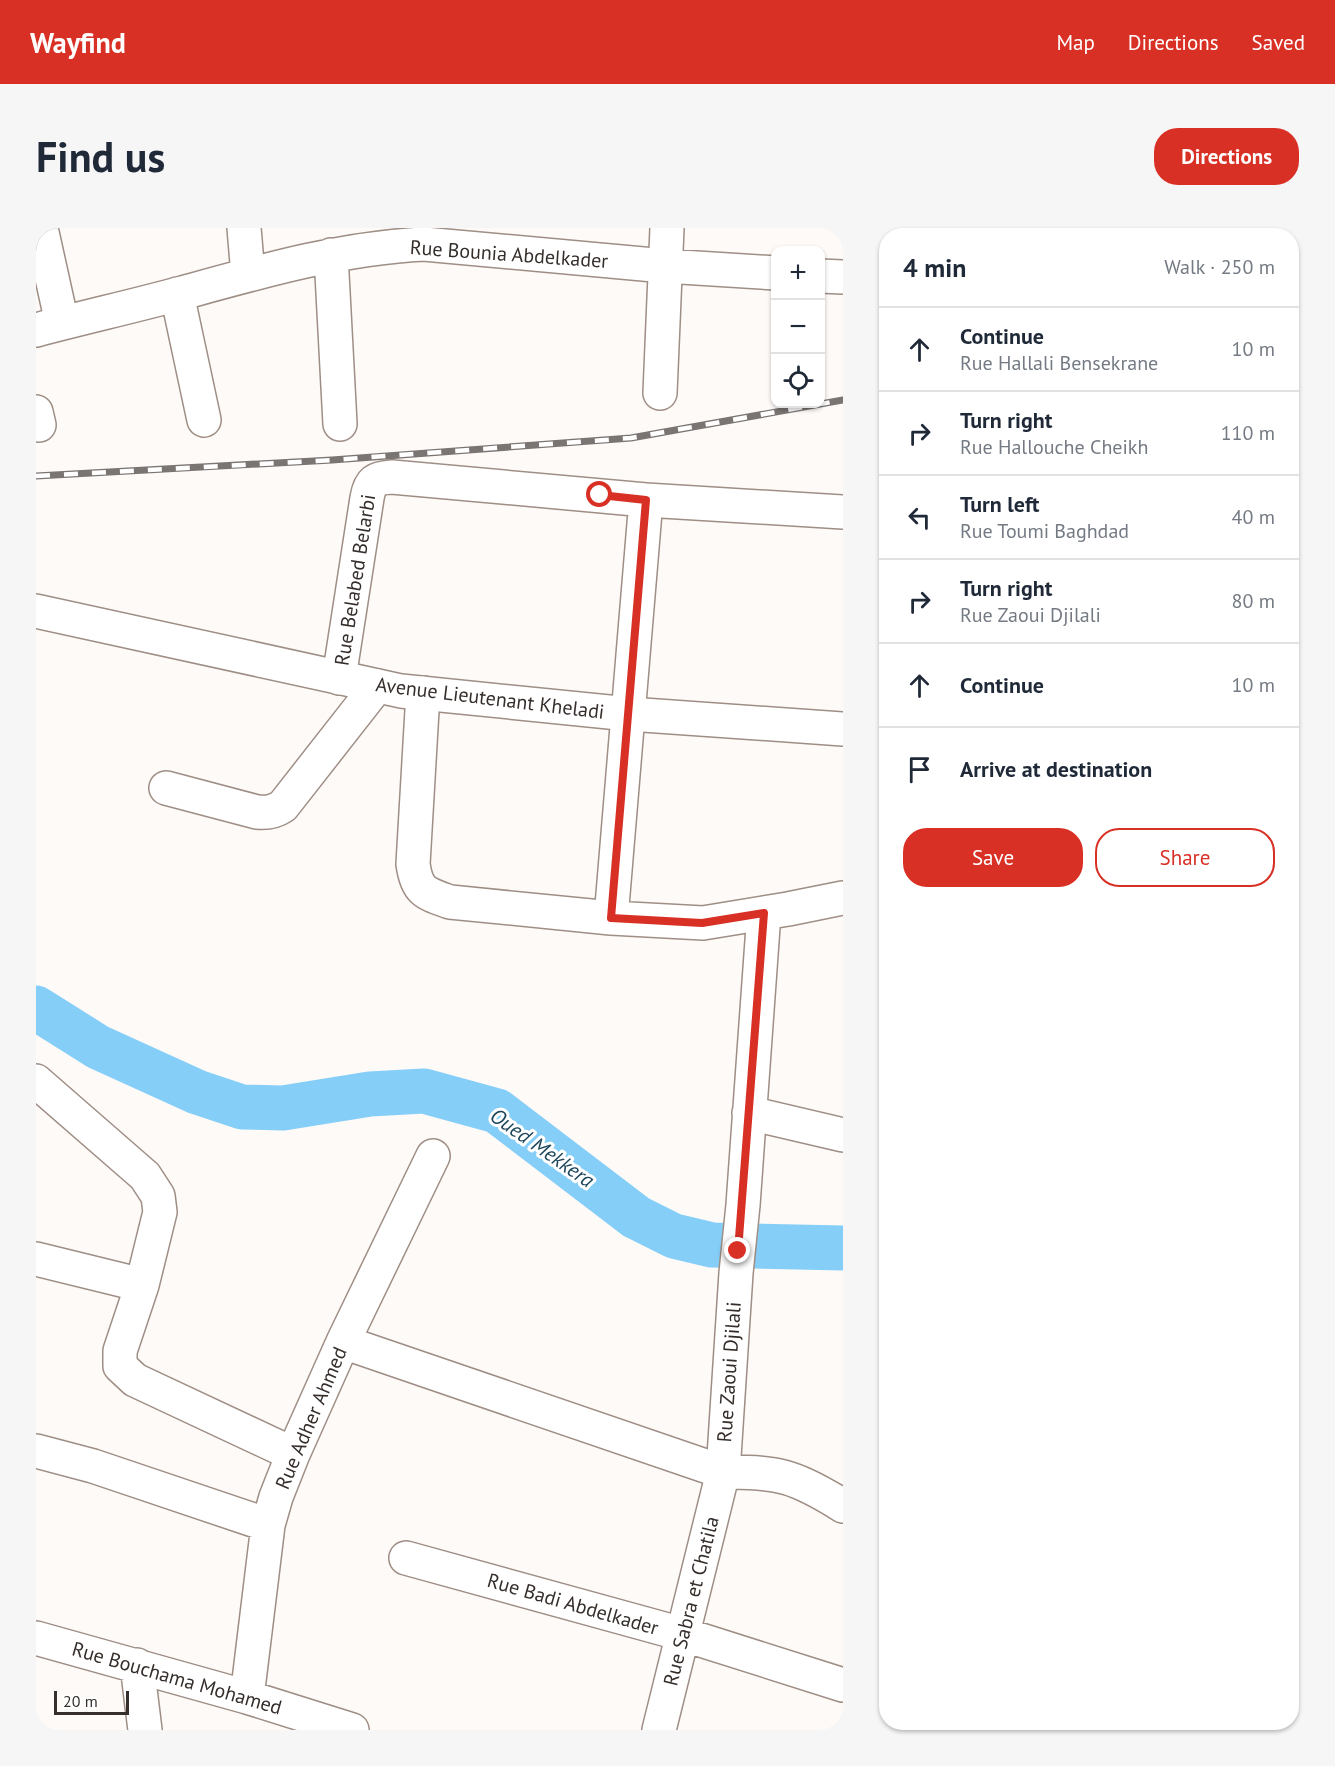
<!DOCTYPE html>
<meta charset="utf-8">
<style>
:root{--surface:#fff;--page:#f6f6f7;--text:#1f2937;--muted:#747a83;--line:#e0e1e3;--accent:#d93025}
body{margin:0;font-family:"PT Sans",sans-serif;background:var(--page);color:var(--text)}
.controls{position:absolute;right:18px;top:18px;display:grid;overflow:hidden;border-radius:12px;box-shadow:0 2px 4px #0004}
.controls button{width:54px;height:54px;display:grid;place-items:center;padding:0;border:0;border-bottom:2px solid var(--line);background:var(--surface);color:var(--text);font:30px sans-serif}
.scale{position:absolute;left:18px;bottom:15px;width:75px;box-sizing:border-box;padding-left:6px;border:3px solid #352e2b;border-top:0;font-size:16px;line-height:21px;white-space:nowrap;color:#352e2b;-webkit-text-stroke:4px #fff;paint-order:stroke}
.stop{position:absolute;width:18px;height:18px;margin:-14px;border:4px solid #d93025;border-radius:50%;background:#fff}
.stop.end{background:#d93025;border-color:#fff;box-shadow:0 2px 6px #0008}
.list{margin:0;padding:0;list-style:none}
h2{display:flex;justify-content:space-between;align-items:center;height:78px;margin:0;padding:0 24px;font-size:26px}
h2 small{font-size:20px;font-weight:400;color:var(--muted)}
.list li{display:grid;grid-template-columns:39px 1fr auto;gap:18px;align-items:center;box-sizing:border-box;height:84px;padding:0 24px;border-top:2px solid var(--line)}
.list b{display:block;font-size:22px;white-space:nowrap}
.list p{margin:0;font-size:20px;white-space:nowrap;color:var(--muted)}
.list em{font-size:20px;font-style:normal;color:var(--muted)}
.actions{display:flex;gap:12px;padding:18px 24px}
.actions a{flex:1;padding:14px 0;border:2px solid var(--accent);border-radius:24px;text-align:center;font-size:21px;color:var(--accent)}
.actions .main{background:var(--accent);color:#fff}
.icon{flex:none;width:33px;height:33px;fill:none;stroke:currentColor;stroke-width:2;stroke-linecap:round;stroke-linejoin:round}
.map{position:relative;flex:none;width:807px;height:1502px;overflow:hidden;border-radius:24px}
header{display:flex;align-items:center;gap:36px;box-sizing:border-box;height:84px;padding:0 30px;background:var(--accent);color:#fff}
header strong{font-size:28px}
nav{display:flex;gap:33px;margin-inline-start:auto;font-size:21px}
.intro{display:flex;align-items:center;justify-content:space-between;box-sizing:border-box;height:144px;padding:0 36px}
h1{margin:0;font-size:42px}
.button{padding:15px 27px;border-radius:24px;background:var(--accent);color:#fff;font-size:21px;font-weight:700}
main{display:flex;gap:36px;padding:0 36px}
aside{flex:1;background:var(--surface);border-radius:24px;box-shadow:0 2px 4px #0004}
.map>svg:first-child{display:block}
</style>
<header>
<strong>Wayfind</strong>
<nav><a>Map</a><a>Directions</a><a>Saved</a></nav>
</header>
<div class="intro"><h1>Find us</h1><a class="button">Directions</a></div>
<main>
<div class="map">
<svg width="807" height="1502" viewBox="0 0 807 1502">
<rect width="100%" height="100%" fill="#fefaf8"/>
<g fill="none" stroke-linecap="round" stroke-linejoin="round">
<path stroke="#85cef7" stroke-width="45" d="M0,780L62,819L161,864L206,879L247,880L334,866L388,863L461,883L600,989L638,1008L676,1017L807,1020"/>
<defs>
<path id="minor" d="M5,0L26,95
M208,0L212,47
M295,27L304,196
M784,48L807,49
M141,66L168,192
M0,102C49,89 98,78 146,65C226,43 306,20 388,16L629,38L740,45
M624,165L631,0
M0,184L3,197
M303,450L331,270C334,253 339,250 356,249L610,272L807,284
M387,465L377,636C381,664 389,665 414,674L575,690L667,695L752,681L807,670
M130,560L221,584C231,585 238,584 247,578L341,458
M575,690L610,272
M0,853L109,948L122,968L124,984L106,1057L84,1123V1138L99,1152L257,1226
M713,885L807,907
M0,1031L106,1057
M307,1114L687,1244C742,1243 761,1249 807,1278
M0,1223L57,1238L232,1297
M370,1330L646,1406L807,1457
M0,1410L211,1469L316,1502
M101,1437L109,1502
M211,1469L232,1297L240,1269L257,1226L307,1114L397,928
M623,1502L687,1244L700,1045L707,977L728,685"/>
<path id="major" d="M0,383L365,463L593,486L807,501"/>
</defs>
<use href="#minor" stroke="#9e8e85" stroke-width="36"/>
<use href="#major" stroke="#9e8e85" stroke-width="36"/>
<use href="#minor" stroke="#fff" stroke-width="33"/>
<use href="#major" stroke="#fff" stroke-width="33"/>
<defs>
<path id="rail" d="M0,248L296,232L595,210L807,172"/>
</defs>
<use href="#rail" stroke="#7a7472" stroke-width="7"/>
<use href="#rail" stroke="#fff" stroke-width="4.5" stroke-dasharray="14" stroke-linecap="butt"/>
</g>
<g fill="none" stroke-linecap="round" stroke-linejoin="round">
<path stroke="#d93025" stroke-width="8" d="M564,267L610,272L575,690L666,695L728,685L702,1023"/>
</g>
<g text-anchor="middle" stroke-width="6" stroke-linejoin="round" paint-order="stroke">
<g font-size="20" fill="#352e2b" stroke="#fff">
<text transform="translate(473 26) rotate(4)" y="7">Rue Bounia Abdelkader</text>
<text transform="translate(319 352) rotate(-81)" y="7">Rue Belabed Belarbi</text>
<text transform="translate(454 470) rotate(7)" y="7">Avenue Lieutenant Kheladi</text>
<text transform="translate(693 1144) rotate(-86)" y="7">Rue Zaoui Djilali</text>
<text transform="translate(275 1190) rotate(-67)" y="7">Rue Adher Ahmed</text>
<text transform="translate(655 1373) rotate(-76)" y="7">Rue Sabra et Chatila</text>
<text transform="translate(537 1376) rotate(16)" y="7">Rue Badi Abdelkader</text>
<text transform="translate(141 1450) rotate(16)" y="7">Rue Bouchama Mohamed</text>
</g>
<g font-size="21" font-style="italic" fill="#1d465b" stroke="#fff">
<text transform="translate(506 920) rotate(35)" y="7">Oued Mekkera</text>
</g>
</g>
</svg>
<div class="controls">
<button>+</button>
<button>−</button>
<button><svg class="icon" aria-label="locate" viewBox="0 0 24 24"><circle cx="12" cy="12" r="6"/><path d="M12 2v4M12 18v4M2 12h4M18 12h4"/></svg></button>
</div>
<div class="scale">20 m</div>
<div class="stop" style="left:564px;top:267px"></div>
<div class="stop end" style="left:702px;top:1023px"></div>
</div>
<aside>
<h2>4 min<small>Walk · 250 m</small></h2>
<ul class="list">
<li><svg class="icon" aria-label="ahead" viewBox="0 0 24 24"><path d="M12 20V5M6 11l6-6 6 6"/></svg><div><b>Continue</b><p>Rue Hallali Bensekrane</p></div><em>10 m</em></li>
<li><svg class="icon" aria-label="right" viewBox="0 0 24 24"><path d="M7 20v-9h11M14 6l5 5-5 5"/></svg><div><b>Turn right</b><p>Rue Hallouche Cheikh</p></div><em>110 m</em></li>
<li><svg class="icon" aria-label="left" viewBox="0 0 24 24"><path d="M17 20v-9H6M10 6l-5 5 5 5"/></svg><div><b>Turn left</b><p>Rue Toumi Baghdad</p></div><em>40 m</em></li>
<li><svg class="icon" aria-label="right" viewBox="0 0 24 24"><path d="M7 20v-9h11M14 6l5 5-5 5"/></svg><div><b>Turn right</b><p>Rue Zaoui Djilali</p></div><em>80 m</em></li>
<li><svg class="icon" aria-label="ahead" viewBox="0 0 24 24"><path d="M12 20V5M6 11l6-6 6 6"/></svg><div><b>Continue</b></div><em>10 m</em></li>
<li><svg class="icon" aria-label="arrive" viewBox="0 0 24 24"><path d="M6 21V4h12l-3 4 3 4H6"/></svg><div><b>Arrive at destination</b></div></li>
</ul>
<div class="actions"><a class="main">Save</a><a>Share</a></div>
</aside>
</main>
